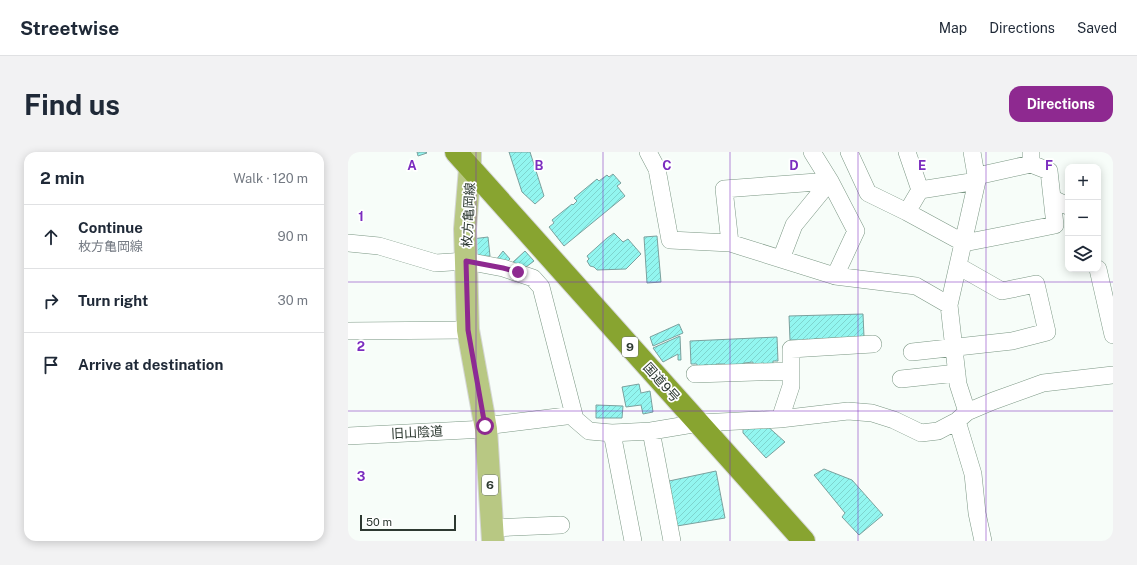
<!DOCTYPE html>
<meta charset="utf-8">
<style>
:root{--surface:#fff;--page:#f2f2f3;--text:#1f2937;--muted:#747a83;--line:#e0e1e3;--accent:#8e2990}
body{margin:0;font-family:"Public Sans","Noto Sans JP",sans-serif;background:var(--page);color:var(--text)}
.controls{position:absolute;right:12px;top:12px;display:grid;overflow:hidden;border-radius:8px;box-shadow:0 2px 10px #0003}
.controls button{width:36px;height:36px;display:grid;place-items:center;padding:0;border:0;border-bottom:1px solid var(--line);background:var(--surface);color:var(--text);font:20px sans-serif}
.scale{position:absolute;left:12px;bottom:10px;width:96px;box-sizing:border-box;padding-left:4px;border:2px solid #2d3931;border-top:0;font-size:11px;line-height:14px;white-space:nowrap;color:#2d3931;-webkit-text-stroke:3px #fff;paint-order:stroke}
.stop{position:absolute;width:12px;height:12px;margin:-9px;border:3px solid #8e2990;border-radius:50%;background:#fff}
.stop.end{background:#8e2990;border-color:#fff;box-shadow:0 1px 4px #0008}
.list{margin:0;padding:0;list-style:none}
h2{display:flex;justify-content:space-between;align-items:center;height:52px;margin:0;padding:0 16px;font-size:17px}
h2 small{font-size:13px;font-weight:400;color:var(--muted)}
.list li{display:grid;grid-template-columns:26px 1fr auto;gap:12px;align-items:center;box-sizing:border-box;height:64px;padding:0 16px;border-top:1px solid var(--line)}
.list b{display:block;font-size:15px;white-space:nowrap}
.list p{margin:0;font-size:13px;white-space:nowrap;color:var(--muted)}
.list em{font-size:13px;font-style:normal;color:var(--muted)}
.icon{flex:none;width:22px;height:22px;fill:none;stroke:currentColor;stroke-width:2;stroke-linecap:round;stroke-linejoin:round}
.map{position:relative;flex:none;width:765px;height:389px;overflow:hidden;border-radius:12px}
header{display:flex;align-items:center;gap:24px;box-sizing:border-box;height:56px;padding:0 20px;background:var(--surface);border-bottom:1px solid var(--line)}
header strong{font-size:19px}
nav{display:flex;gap:22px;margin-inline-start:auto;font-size:14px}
.intro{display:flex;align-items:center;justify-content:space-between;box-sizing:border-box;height:96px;padding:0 24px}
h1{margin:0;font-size:28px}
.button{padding:10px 18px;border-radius:12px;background:var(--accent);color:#fff;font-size:14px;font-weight:700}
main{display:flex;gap:24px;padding:0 24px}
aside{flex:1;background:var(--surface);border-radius:12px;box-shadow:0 2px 10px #0003}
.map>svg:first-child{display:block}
</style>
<header>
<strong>Streetwise</strong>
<nav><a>Map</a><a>Directions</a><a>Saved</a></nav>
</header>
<div class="intro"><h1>Find us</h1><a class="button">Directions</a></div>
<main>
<aside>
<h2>2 min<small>Walk · 120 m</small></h2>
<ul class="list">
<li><svg class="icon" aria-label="ahead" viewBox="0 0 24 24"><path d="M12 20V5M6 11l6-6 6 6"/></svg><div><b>Continue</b><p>枚方亀岡線</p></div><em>90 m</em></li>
<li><svg class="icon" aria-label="right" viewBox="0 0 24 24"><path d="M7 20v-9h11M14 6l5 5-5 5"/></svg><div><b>Turn right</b></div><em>30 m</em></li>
<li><svg class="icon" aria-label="arrive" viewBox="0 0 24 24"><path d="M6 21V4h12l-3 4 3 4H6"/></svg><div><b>Arrive at destination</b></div></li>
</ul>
</aside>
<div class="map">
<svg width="765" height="389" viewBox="0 0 765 389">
<defs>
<pattern id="building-hatch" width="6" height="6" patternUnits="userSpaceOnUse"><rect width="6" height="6" fill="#92f6f0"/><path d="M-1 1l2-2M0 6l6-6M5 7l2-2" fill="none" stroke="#7ed4ce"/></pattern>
</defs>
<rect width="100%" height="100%" fill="#f7fdf9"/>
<path fill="url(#building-hatch)" stroke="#7ba19e" d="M69,0H78L79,1L70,4Z
M161,0H182L196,44L187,52L174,40Z
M265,22L273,31L269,34L277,44L216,94L201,75L206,71L204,68L224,52L225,53L229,49L226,46L249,27L251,29L259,23L261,25Z
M266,81L275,90L280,87L293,102L278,117L249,118L246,115L242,114L239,109L241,107L239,104L259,86Z
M309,84L313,130L299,131L296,85Z
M140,85L142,104L126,105L124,87Z
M155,99L162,107L159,110L148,108Z
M177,99L186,109L178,115L164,111Z
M515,162L516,185L466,187V189H460V187L454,188L455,190H448V188H442L441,164Z
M331,172L335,181L305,194L302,185Z
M332,184L333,208H330V202L315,210L305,196Z
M429,185L430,209H425V212L416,213V211L405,213V210L396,211V213L377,214V212H368V215H360V213H356V215H349V212H343L342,189Z
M291,232L293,241L302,239L305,260L295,262L293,253L278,255L274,235Z
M248,253L275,254L274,266H248Z
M395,272H417L437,290L418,306L395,281Z
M476,317L504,328L535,363L511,383L494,365L497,361L466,323Z
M368,319L377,366L329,374L321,329Z"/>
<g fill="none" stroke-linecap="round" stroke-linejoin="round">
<defs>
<path id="minor" d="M300,0L309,17L322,88L382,91L487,124L568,134L601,153
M501,0L520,41L559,60
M559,0L572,38L559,60L616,91L707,73L701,19L683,12V0
M629,24L683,12
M572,38L629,29
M705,47L720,54
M0,91L31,94L88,111L118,109L155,116L185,126L193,135L227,267L241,279L264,281L303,279L351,271L432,267L500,259L524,261L546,268L573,281L590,279L609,269L619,260L645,249L695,231L765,223
M382,91L376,37L482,29L508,79L487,124
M433,107L446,73L482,29L464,0
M750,117L765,183
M0,179L120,178
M564,200L664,189L699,180L688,132L654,139L610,114
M347,222L443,219
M553,227L609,221
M619,260L610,232L601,153L629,29L624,0
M432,267L443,234V197L525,192
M609,269L625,322L629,361L635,389
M137,274L226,263
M303,279L324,389
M264,281L285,389
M0,284L138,277
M145,376L213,373"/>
<path id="major" d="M122,1V16L117,77L120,178L138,277L145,389"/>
<path id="highway" d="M108,0L456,389"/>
</defs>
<use href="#minor" stroke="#7b9784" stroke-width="18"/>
<use href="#major" stroke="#d5d7d6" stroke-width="24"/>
<use href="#highway" stroke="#d5d7d6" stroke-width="24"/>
<use href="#minor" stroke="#fff" stroke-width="17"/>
<use href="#major" stroke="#b8c883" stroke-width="22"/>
<use href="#highway" stroke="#88a430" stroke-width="22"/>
</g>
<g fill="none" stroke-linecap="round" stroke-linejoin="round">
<path stroke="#8e2990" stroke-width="5" d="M137,274L120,178L118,109L155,116L170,120"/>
</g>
<path fill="none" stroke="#7b2cbf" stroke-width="1" stroke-opacity="0.55" d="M128,0V389M255,0V389M382,0V389M510,0V389M638,0V389M0,130H765M0,259H765"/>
<g text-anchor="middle" stroke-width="3.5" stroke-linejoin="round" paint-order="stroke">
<g fill="#fff" stroke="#6c746f" stroke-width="1">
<rect x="274" y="185" width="16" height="20" rx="3"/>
<rect x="134" y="323" width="16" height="20" rx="3"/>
</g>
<g font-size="12" font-weight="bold" fill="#2d3931">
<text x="282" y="199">9</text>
<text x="142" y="337">6</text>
</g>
<g font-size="13" fill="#2d3931" stroke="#fff">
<text transform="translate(120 63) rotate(-87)" y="5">枚方亀岡線</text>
<text transform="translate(314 230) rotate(48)" y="5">国道9号</text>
<text transform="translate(69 280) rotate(-3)" y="5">旧山陰道</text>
</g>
</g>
<g font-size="13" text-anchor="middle" font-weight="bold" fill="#7b2cbf" stroke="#fff" stroke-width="3.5" stroke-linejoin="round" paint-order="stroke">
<text x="64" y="18">A</text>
<text x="191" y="18">B</text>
<text x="319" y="18">C</text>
<text x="446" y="18">D</text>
<text x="574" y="18">E</text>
<text x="701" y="18">F</text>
<text x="13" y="69">1</text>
<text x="13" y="199">2</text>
<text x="13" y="329">3</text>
</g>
</svg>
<div class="controls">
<button>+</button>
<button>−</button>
<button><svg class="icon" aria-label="layers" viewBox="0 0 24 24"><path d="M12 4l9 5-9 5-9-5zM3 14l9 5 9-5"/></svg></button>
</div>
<div class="scale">50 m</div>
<div class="stop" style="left:137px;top:274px"></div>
<div class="stop end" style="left:170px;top:120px"></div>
</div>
</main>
